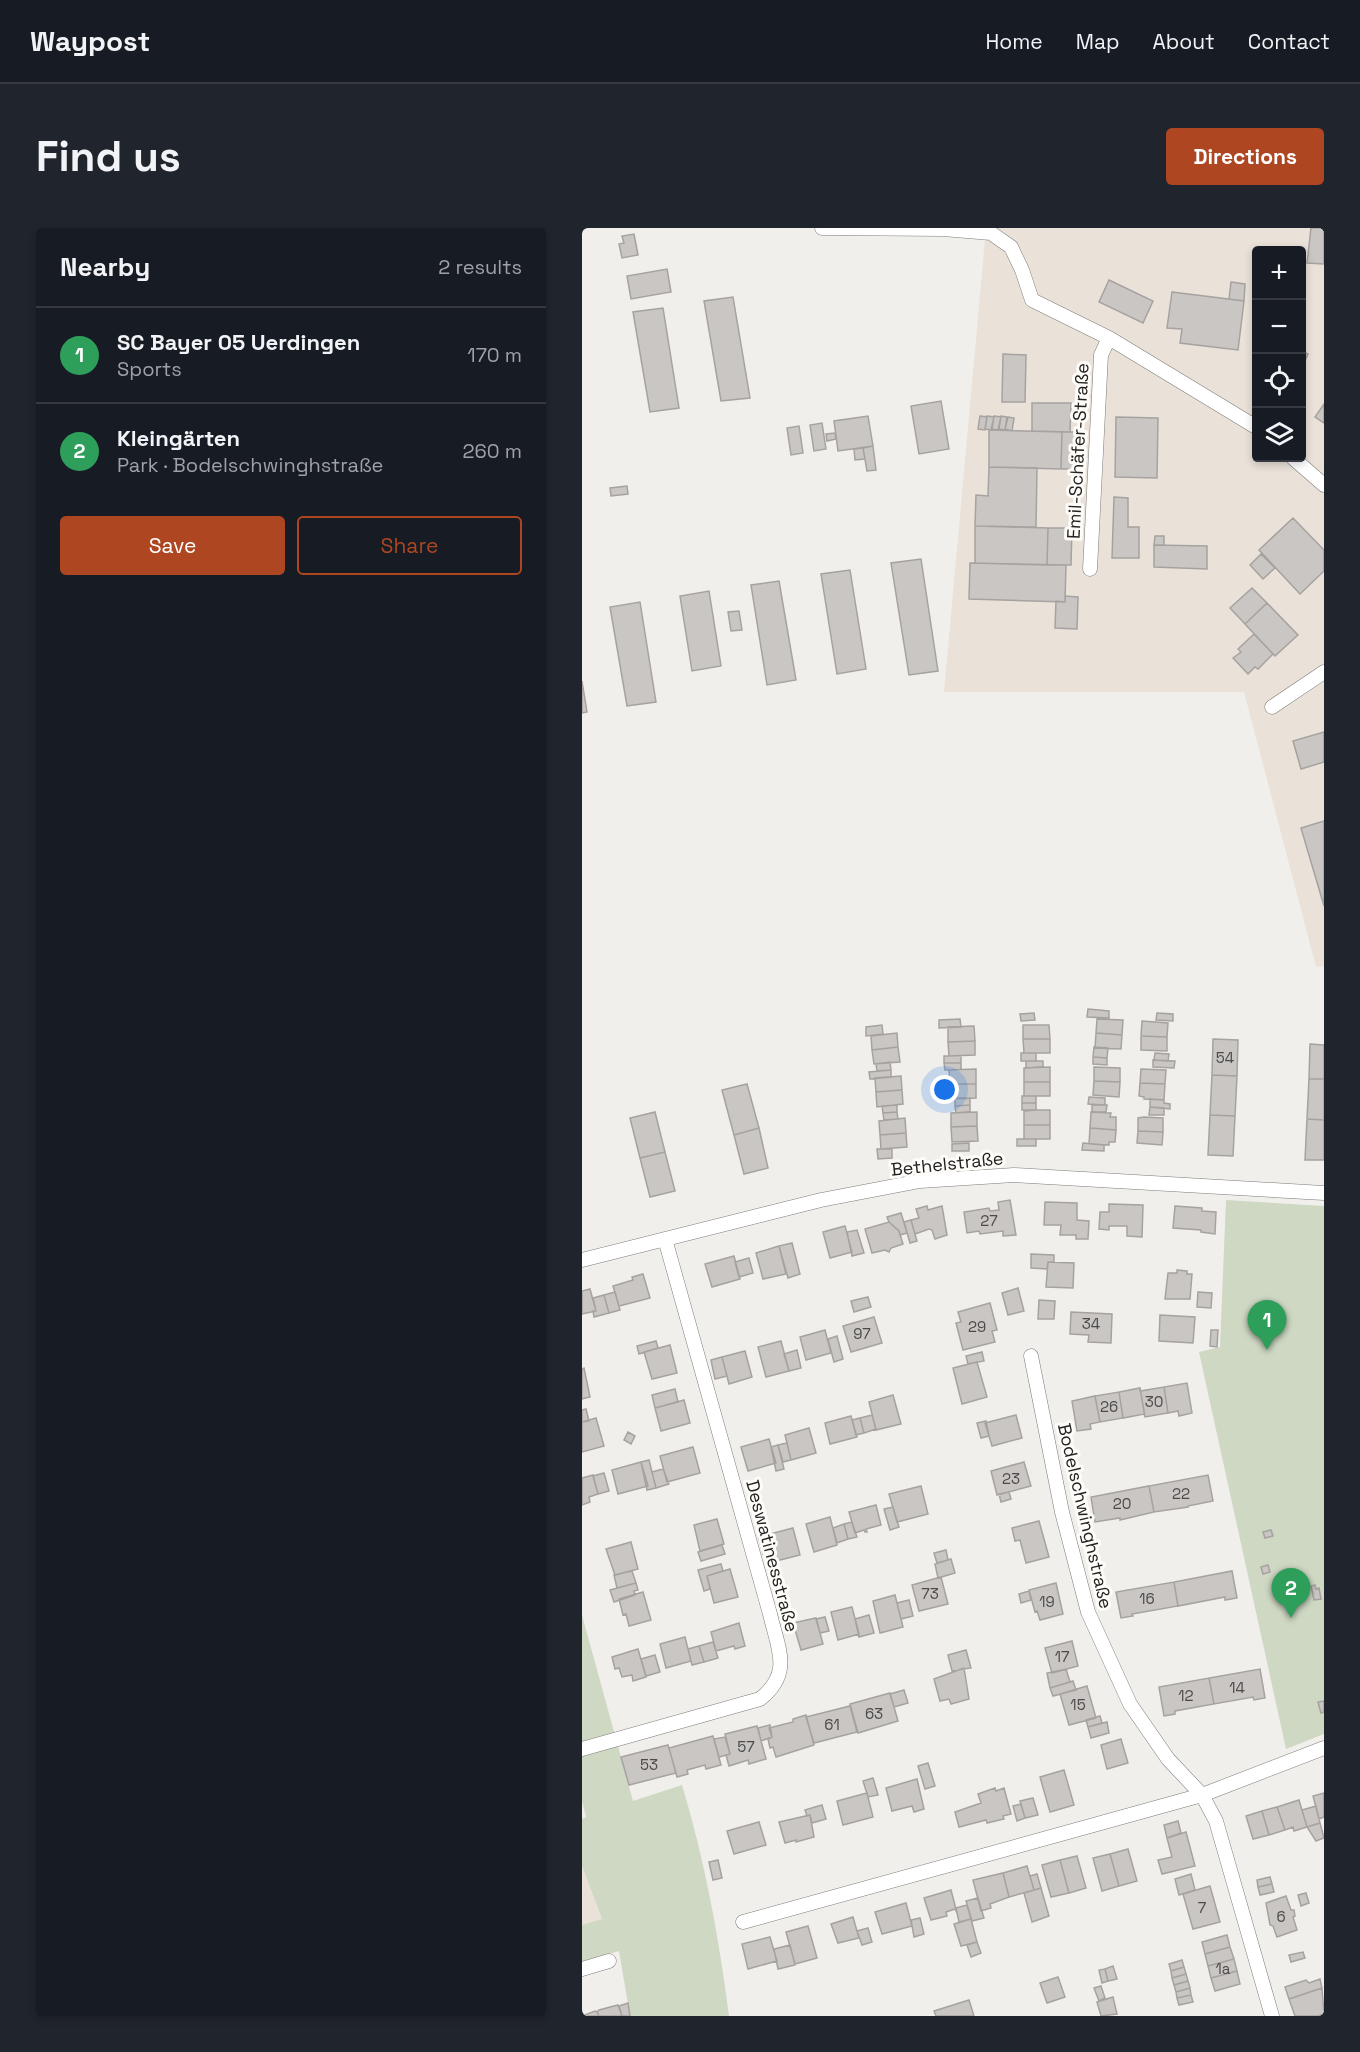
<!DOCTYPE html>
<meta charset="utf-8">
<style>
:root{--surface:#171b24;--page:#20242c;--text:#f1f3f6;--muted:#9ea1a6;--line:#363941;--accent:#ae4721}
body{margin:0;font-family:"Space Grotesk",sans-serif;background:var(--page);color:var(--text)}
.controls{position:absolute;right:18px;top:18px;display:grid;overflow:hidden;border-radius:6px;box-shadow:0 3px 9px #0003}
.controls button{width:54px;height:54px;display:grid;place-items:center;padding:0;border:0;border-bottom:2px solid var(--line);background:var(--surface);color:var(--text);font:30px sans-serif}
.you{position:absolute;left:363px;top:862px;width:21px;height:21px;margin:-15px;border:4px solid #fff;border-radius:50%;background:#1a73e8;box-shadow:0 0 0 9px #1a73e833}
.badge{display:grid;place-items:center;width:39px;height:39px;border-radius:50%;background:var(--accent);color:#fff;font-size:20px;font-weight:700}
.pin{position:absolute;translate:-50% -50px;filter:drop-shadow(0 2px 3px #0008)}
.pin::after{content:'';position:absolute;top:32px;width:21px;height:18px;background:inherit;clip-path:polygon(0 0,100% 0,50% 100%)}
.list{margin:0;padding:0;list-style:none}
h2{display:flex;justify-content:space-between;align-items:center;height:78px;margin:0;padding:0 24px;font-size:26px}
h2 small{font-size:20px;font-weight:400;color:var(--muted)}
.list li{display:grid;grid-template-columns:39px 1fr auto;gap:18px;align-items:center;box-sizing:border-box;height:96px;padding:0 24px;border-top:2px solid var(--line)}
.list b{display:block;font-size:22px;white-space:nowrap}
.list p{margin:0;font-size:20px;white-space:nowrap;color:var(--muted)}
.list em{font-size:20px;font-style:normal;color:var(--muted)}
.actions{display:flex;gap:12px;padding:18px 24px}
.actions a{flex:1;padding:14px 0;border:2px solid var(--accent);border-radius:6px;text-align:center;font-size:21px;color:var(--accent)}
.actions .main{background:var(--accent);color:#fff}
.icon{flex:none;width:33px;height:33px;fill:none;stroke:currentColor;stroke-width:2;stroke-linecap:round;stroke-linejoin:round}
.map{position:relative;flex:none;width:742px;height:1788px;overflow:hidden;border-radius:6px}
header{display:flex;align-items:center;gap:36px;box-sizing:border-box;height:84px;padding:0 30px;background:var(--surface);border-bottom:2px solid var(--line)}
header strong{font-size:28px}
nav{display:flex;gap:33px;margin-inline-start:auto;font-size:21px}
.intro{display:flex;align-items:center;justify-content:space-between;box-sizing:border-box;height:144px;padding:0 36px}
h1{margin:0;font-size:42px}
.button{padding:15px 27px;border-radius:6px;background:var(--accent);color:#fff;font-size:21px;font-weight:700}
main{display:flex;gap:36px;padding:0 36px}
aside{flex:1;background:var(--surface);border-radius:6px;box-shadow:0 3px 9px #0003}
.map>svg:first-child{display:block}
</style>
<header>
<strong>Waypost</strong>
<nav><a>Home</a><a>Map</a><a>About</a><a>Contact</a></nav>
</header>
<div class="intro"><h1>Find us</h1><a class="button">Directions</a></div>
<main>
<aside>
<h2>Nearby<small>2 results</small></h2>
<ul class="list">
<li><span class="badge" style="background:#2e9e5b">1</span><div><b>SC Bayer 05 Uerdingen</b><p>Sports</p></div><em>170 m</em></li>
<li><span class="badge" style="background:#2e9e5b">2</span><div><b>Kleingärten</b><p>Park · Bodelschwinghstraße</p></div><em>260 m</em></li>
</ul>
<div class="actions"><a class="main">Save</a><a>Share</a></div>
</aside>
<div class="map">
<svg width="742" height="1788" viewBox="0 0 742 1788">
<rect width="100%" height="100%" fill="#f1efec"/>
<path fill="#eae2d9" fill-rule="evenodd" d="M404,0H742V738L734,739L662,464H362ZM674,22H720V230H674Z
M0,1638L20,1691L0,1697Z"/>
<path fill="#ced8c3" d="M644,972L742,978V1506L704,1521L617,1124L638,1119Z
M0,1387L51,1573L100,1557C123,1633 137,1710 147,1788H48L37,1723L0,1734V1697L20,1691L0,1638V1591L4,1589L0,1573Z"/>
<path fill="#c9c6c4" stroke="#a5a2a0" stroke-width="1.5" d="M729,0H742V36L725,35Z
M52,6L56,27L40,30L37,16L42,15L40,8Z
M85,41L89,64L49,71L45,48Z
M527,52L571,73L561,95L517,74Z
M649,54L663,56L662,73L647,71Z
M590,64L662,73L656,122L598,115L600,101L585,100Z
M151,69L168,170L139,173L122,73Z
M81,80L97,180L68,184L51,84Z
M720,123L726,126L720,139Z
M421,126L444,127L443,174H420Z
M359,173L367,221L337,226L329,178Z
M450,175H489L488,204L450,203Z
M742,176V195L733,189Z
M286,188L291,218L256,223L252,193Z
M398,188L405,189L403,202L396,201Z
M405,188L412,189L409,202L403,201Z
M412,188L419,189L416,202L410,201Z
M419,188L425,189L423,202L417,201Z
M426,189L432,190L430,203L423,201Z
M534,189L576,190L575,250L533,249Z
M240,195L244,221L232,223L228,197Z
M217,198L221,225L209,227L205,200Z
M407,202L480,204L479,241L407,239Z
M480,204H492L491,241H479Z
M253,205L254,211L245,213L244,206Z
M291,218L294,242L285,243L281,220Z
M281,220L283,231L273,232L272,221Z
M407,239L455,240L454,299L393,298L394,267L406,268Z
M45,258L46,266L29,268L28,260Z
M532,269L546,270V299H557V330H530Z
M711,290L742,322V343L718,366L677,322Z
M393,298L466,300L465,337L393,335Z
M466,300H490L489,337H465Z
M573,308H582V317H572Z
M572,317L625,318V341L572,339Z
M679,326L693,340L681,351L668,337Z
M339,331L356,443L327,447L309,335Z
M388,335L484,337L483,374L387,371Z
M268,342L284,441L255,446L239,346Z
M197,353L214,452L185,457L169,357Z
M670,360L685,375L663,396L648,380Z
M127,363L139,438L110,443L98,368Z
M483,368L496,369L495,401L473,400L474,373L483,374Z
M58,374L74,474L45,478L28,379Z
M685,375L716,407L693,428L663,396Z
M157,383L160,402L149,403L146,384Z
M672,406L691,426L676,441L673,439L666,446L651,430L659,424L656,421Z
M0,453L5,484L0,485Z
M742,504V534L719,541L711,513Z
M742,593V678L719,600Z
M506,781L527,783V790L505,789Z
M452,785L453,792L439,793L438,786Z
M575,785L591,786V793L574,792Z
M378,791L379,799L357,800V792Z
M515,791L541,792L540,807L514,805Z
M560,793L586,795L585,809L559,808Z
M300,797L301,806L284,808V799Z
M441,797H467L468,811H441Z
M392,798L393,813L366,814V799Z
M315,805L316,819L290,822L289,808Z
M514,805L540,807L539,821L513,820Z
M559,808L585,809V823L559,822Z
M441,811H468V825H442Z
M631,811L656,812L655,848L630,847Z
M393,813V827L367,828L366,814Z
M728,816L742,817V851H727Z
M316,819L318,834L292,836L290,822Z
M512,819L526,820L525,830L511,829Z
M439,825H454V833H439Z
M573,825L587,826L586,833L572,832Z
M362,828H379V835H362Z
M511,829L525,830V837L511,836Z
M571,832L593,833L592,840L571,839Z
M444,833H461V839L444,840Z
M308,834L309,842L295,843L294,836Z
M362,835H379V842H363Z
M468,839V854H442V840Z
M512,839L538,840V854L512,853Z
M394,841V856H368L367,842Z
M559,841L584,842L583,856L558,855Z
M309,842V849L288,851L287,844Z
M630,847L655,848L653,888L628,887Z
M319,848L320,862L294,864L293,850Z
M727,851H742V892L725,891Z
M512,853L538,854L537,869L511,867Z
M442,854H468V868H442Z
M558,855L583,856L582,872L562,871V869L557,868Z
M165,856L177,900L152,907L140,862Z
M368,856H394V870L368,871Z
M320,862L321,876L295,879L294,864Z
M440,868H454V875H440Z
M507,869L523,870V877L506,876Z
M373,870H388V877L373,878Z
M568,871L582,872V875L588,876V881L568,879Z
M440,875H454V882H440Z
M315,877V884L301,885L300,878Z
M388,877V884L374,885L373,878Z
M510,877H525L524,884H510Z
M568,879L582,880V887H567Z
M454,882H468V897H442V883Z
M73,884L83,924L58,930L48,890Z
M315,884L316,891L302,892L301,885Z
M395,884V898L369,899V885Z
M509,884L529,885L528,889H534V902L508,900Z
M628,887L653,888L651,928L626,927Z
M562,889L581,890V904L556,903V890Z
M323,890L324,905L298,907L297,893Z
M725,891L742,892V932H723Z
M442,897H468V911H442Z
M395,898L396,913L370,914L369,899Z
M177,900L186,940L162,946L152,907Z
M508,900L534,902L533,914H527V917L507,916Z
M556,903L581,904L580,917L555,915Z
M324,905L325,919L299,921L298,907Z
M435,911H454V918H435Z
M387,915V923H370V916Z
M501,915L522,917V923L500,922Z
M295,921H310V930L296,931Z
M83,924L93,963L68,969L58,930Z
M428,972L434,1007L421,1008V1003L398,1006L397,1003L385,1005L382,984L407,980L408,983L417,982L416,974Z
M463,974L495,975V992L507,993L506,1011H494V1007H478L479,997H462Z
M527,976L561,977L560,1009L545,1008V998H527V1002L517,1001L518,984H527Z
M345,978L346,982L360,978L365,1007L353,1011L350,1002L347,1001L333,1006L329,992L337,990L334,981Z
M593,978L620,980V983L634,984L633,1006L619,1004V1002L591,1000Z
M319,985L325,1005L318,1007L317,1003L307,994L305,989Z
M329,992L335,1013L328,1015L322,994Z
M307,994L317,1003L321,1016L309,1020L307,1024L303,1022L290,1025L283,1001Z
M263,998L270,1024L248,1030L241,1004Z
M275,1002L282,1025L270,1028L265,1004Z
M210,1015L218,1046L206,1050L197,1018Z
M197,1018L204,1046L181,1051L174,1025Z
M449,1026L472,1027V1034H466L465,1041L449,1040Z
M152,1028L158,1051L130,1059L123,1036Z
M167,1030L171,1045L157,1049L153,1034Z
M466,1034L492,1035L491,1060L464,1059Z
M595,1042L605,1043V1046H610L608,1071H583L586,1045H595Z
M61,1046L68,1070L37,1078L31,1058L51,1052L50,1049Z
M436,1060L442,1083L426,1087L420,1065Z
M8,1061L14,1083L0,1086V1063Z
M33,1064L38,1082L27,1085L22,1067Z
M616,1064L630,1065L629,1080L615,1079Z
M22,1067L27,1085L12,1089L11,1083H14L11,1070Z
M286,1069L289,1079L272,1084L269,1073Z
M457,1072L473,1073L472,1091H456Z
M408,1075L415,1102L410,1103L413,1114L381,1122L374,1095L379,1094L376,1084Z
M489,1084L530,1086L529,1115L506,1114L507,1107L488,1106Z
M578,1087L613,1089L611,1115L577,1113Z
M292,1089L300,1115L269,1124L261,1098Z
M243,1102L249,1125L224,1132L218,1109Z
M629,1102H636L635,1119L628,1118Z
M255,1108L261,1131L252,1134L246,1111Z
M74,1113L76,1120L57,1126L55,1118Z
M199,1113L207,1143L184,1149L176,1119Z
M88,1117L95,1145L70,1151L62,1124Z
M215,1122L219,1140L207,1143L202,1126Z
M163,1123L170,1149L147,1156L140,1129Z
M400,1124L402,1133L386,1136L384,1128Z
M140,1129L145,1148L133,1151L129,1132Z
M395,1134L405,1169L380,1176L371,1140Z
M2,1140L8,1169L0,1171V1141Z
M605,1155L610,1185L597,1188L596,1183L586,1185L582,1159Z
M582,1159L586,1185L563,1189L558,1160V1163Z
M558,1160L563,1189L562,1186L541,1190L537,1164Z
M93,1161L96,1174L73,1180L70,1167Z
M537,1164L541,1190L518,1194L513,1168Z
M311,1167L319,1196L294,1202L287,1174Z
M513,1168L518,1194L508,1196L509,1201L495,1203L490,1173Z
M102,1172L108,1195L79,1203L73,1180Z
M4,1181L7,1193L0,1194V1182Z
M290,1187L294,1201L282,1205L278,1190Z
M434,1187L440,1210L410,1218L403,1195Z
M269,1188L275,1209L248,1216L243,1195Z
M14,1190L22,1218L0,1224V1194Z
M278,1190L282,1205L274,1207L270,1192Z
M404,1193L407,1208L399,1210L395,1195Z
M227,1200L234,1225L209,1232L203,1207Z
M46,1204L53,1208L49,1216L42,1212Z
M187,1211L194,1235L166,1243L159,1219Z
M205,1215L209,1232L201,1234L196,1217Z
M196,1217L202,1241L194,1243L189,1219Z
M111,1219L118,1245L85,1254L78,1228Z
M67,1232L74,1260L65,1262L59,1234Z
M59,1234L66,1258L36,1266L30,1242Z
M442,1234L449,1258L415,1267L409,1243Z
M81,1241L87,1256L74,1260L70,1244Z
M22,1245L27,1263L16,1266L11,1248Z
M11,1247L16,1266L7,1269L8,1274L0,1277V1250Z
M626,1247L631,1273L606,1278V1279L572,1284L567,1258Z
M339,1258L346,1286L315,1294L307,1266Z
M567,1258L572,1284L538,1292V1290L513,1294L509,1269Z
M427,1264L429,1271L419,1274L417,1266Z
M294,1277L299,1297L284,1301L285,1304H283L282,1302L273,1305L267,1284Z
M311,1279L317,1299L308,1302L302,1281Z
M248,1289L255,1317L232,1324L224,1296Z
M135,1291L142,1316L118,1323L112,1297Z
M457,1293L467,1329L444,1335L438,1312L433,1313L430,1300Z
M270,1294L275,1309L266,1311L262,1296Z
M262,1296L266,1311L255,1315L251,1300Z
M211,1300L218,1327L194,1333L188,1306Z
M689,1302L691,1308L683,1310L681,1304Z
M188,1308L191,1323L181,1326L177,1311Z
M49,1314L56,1341L33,1347L24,1321Z
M140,1317L143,1326L119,1333L116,1324Z
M364,1322L366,1332L355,1335L352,1325Z
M369,1331L373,1345L356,1350L353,1336Z
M139,1336L141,1343L125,1348L128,1361L122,1363L116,1342Z
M686,1337L688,1344L681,1346L679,1339Z
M148,1341L156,1369L132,1375L125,1348Z
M50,1343L54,1355L35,1360L32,1347Z
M650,1343L655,1370L643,1372V1369L596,1378L592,1354Z
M359,1349L366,1376L337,1383L330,1357Z
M592,1354L596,1378L550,1386L551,1388L539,1390L534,1364Z
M54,1355L56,1362L52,1363L53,1367L32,1374L28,1362Z
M474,1355L481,1386L458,1392L455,1383L453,1384L447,1362Z
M733,1357L734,1361L737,1360L739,1371L732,1372L729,1358Z
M447,1363L449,1372L439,1375L437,1366Z
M61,1364L69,1392L47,1398L44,1386L41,1387L37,1371Z
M313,1367L321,1399L298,1405L291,1373Z
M327,1372L331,1388L319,1391L315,1375Z
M270,1379L277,1406L256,1412L249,1384Z
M287,1387L292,1405L277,1409L273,1391Z
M243,1389L247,1403L238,1405L234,1391Z
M234,1390L241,1416L219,1422L211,1395Z
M157,1395L163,1418L153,1421L152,1418L134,1423L129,1404Z
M103,1409L109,1433L84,1440L78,1416Z
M490,1413L496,1438L470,1445L463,1420Z
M131,1414L136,1430L122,1434L117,1418Z
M117,1418L122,1434L110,1437L106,1421Z
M56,1421L64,1449L51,1453L50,1447L40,1449L37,1440L33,1441L30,1429Z
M384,1422L389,1440L370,1443L366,1427Z
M73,1427L78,1444L64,1448L59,1431Z
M382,1440L387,1471L369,1476L367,1471L358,1473L352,1451Z
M484,1441L488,1454L468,1460L465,1445Z
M678,1441L683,1470L672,1472L671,1469L632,1476L627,1450Z
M627,1450L632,1476L593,1483V1486L582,1488L577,1459Z
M491,1453L494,1462L471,1468L468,1460Z
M505,1458L514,1490L487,1497L478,1466Z
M322,1462L326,1475L312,1479L308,1466Z
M308,1465L316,1493L276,1505L268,1476Z
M742,1473V1484L739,1485L736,1474Z
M268,1478L275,1504L232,1515L224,1489Z
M224,1487L232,1517L194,1529L191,1519L188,1520L186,1511L190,1509L187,1500L211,1494V1491Z
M518,1488L520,1495L506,1499L504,1492Z
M525,1494L527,1505L509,1510L506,1499Z
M188,1497L190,1509L179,1513L176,1500Z
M175,1498L184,1531L167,1536L166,1532L147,1538L144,1527L148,1526L143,1506Z
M131,1508L139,1537L124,1541L123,1537L105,1542L106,1546L95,1549L87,1520Z
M143,1509L148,1526L137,1529L132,1511Z
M539,1511L546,1535L525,1541L519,1517Z
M86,1517L94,1545L47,1557L39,1529Z
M346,1535L353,1558L343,1561L336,1538Z
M482,1542L492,1577L468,1584L458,1549Z
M291,1550L296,1567L286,1569L281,1553Z
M335,1551L342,1581L332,1584L330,1578L310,1583L304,1560Z
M413,1560L414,1563L422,1560L429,1586L421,1588L422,1591L405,1595L404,1592L377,1599L373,1584L399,1575L396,1566Z
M285,1565L291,1589L261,1597L255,1573Z
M742,1565V1589L737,1591L731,1568Z
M451,1570L456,1587L443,1590L438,1573Z
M717,1572L725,1599L712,1603L711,1599L703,1602L695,1579Z
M439,1576L443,1590L435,1593L431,1578Z
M240,1577L244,1591L230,1595L228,1587L225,1588L223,1582Z
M734,1578L738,1595L725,1599L720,1582Z
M695,1579L703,1602L687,1607L680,1583Z
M680,1583L687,1607L671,1611L664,1588Z
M228,1587L232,1609L214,1614V1612L203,1615L197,1594Z
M596,1593L599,1605L585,1610L582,1597Z
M177,1594L184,1617L152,1626L145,1603Z
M738,1595L742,1610L734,1613L725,1599Z
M604,1604L613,1638L580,1646L576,1632L590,1629L585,1610Z
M546,1621L555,1653L537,1658L528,1626Z
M528,1626L537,1658L520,1663L511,1630Z
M495,1628L504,1660L487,1665L478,1632Z
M136,1632L140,1650L131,1652L127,1634Z
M478,1632L487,1665L469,1669L460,1637Z
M445,1638L452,1662L427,1669L421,1645Z
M421,1645L427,1669L408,1676L409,1680L399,1683L391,1652Z
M455,1646L459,1660L452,1662L448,1648Z
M609,1646L613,1662L597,1667L593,1651Z
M688,1649L690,1656L676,1659L675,1652Z
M690,1656L692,1664L678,1667L676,1659Z
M628,1658L638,1694L611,1701L601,1666Z
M459,1660L467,1688L450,1694L442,1665Z
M369,1662L375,1685L373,1681L364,1684L365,1688L349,1692L342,1670Z
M724,1665L727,1675L719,1678L716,1667Z
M704,1668L709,1682H712L713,1688L711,1689L715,1702L695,1709L691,1698L688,1697L684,1675Z
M396,1670L402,1690L390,1693L384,1673Z
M324,1675L330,1698L300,1706L293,1684Z
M385,1677L389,1691L377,1694L374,1680Z
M271,1689L277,1710L256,1715L249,1696Z
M338,1690L342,1706L332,1709L329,1692Z
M389,1691L395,1714L379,1718L372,1696Z
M226,1698L235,1730L213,1736L204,1704Z
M286,1700L290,1714L280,1717L275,1703Z
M645,1707L648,1719L623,1726L620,1714Z
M188,1709L195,1733L166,1741L160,1716Z
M395,1714L399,1725L389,1729L385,1717Z
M208,1717L213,1737L196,1741L192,1721Z
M648,1719L652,1731L626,1738L623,1726Z
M721,1724L723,1730L709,1734L707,1727Z
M652,1731L655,1743L629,1750L626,1738Z
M600,1732L602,1739L589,1743L587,1736Z
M531,1738L535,1751L526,1753L523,1741Z
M602,1739L604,1746L590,1750L589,1743Z
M523,1741L526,1753L520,1755L517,1742Z
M655,1743L658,1756L633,1763L629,1750Z
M604,1746L606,1753L592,1757L590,1750Z
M476,1749L483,1769L465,1775L458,1755Z
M738,1751L740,1760L707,1771L703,1759L724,1752L727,1755Z
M606,1753L608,1760L594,1764L592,1757Z
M519,1758L523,1770L517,1773L512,1760Z
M608,1760L609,1767L595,1770L594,1764Z
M740,1760L742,1786L735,1788H713L707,1771Z
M609,1767L611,1774L597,1777L595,1770Z
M531,1769L535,1786L519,1788L515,1774Z
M387,1772L392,1788H354L352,1783Z
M46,1775L48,1788H40L37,1778Z
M36,1777L40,1788H17L15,1784L17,1782Z
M13,1783L15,1784L17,1788H0Z"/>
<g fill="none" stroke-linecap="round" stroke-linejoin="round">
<defs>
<path id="minor" d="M240,0L361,1L409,5L429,19L440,42L450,72L527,110L674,199
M711,230L742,257
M508,341L519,127L527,110
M690,479L742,444
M0,1032L239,972L338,953L432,947L742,965
M449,1128L480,1284L506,1384L548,1476L586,1531L620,1567L634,1593L690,1788
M0,1521L178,1471C211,1445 196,1421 188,1386L83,1011
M161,1694L620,1567L742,1520
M0,1741L27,1733"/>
</defs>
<use href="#minor" stroke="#7e7c79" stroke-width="15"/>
<use href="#minor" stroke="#fff" stroke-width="14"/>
</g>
<g text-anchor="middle" stroke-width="6" stroke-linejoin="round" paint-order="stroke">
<g font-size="15" fill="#4c4b4a">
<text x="643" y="835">54</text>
<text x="407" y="998">27</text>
<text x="509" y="1101">34</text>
<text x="395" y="1104">29</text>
<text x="280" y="1111">97</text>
<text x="572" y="1179">30</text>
<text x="527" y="1184">26</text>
<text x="429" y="1256">23</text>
<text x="599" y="1271">22</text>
<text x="540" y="1281">20</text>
<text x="348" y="1371">73</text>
<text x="565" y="1376">16</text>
<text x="465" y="1379">19</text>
<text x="480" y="1434">17</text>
<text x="655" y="1465">14</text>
<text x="604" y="1473">12</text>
<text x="496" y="1482">15</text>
<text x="292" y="1491">63</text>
<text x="250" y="1502">61</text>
<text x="164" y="1524">57</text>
<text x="67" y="1542">53</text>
<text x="620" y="1685">7</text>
<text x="699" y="1694">6</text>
<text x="641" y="1746">1a</text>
</g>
<g font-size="18" fill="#232221" stroke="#fefcf9">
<text transform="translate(496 223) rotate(-87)" y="6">Emil-Schäfer-Straße</text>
<text transform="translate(365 936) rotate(-6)" y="6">Bethelstraße</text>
<text transform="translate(503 1288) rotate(77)" y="6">Bodelschwinghstraße</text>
<text transform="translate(190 1328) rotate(75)" y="6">Deswatinesstraße</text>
</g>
</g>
</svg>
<div class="controls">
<button>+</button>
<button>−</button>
<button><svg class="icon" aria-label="locate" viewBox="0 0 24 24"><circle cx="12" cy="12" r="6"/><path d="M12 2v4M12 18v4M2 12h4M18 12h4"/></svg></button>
<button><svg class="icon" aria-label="layers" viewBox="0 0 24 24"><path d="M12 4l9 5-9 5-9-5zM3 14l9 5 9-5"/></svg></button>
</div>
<div class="you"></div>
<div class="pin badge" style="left:685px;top:1122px;background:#2e9e5b">1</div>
<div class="pin badge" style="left:709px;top:1390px;background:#2e9e5b">2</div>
</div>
</main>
